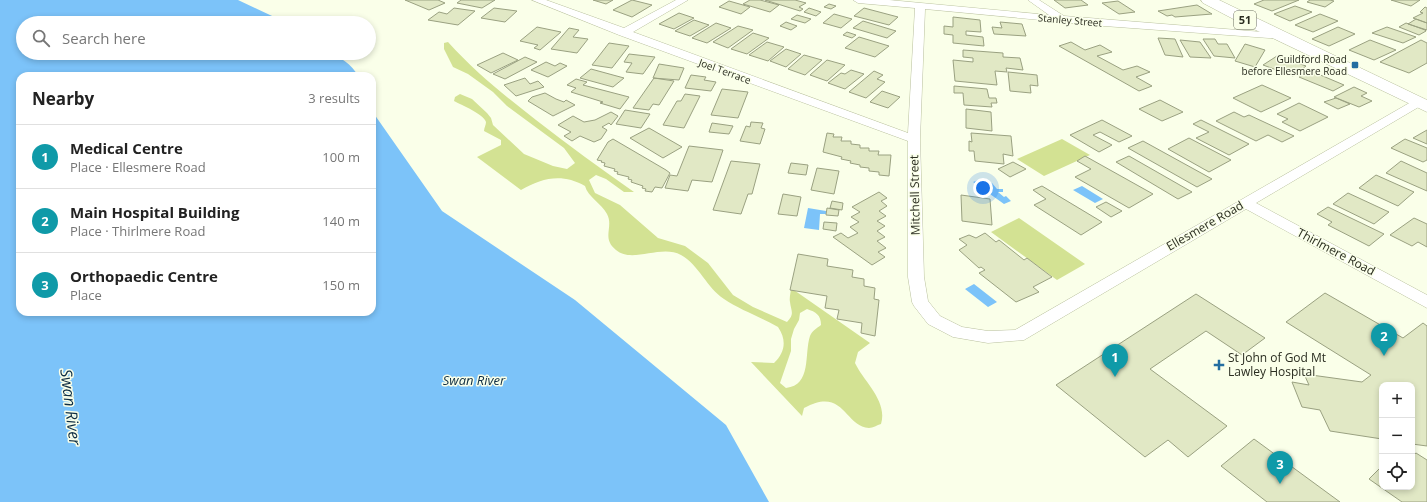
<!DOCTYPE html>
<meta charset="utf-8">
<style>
:root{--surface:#fff;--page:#f2f2f2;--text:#222;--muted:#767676;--line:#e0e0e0;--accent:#2563eb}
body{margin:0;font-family:"Open Sans",sans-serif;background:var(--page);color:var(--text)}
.controls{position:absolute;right:12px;bottom:12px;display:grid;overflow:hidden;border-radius:8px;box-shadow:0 2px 6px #0003}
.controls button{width:36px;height:36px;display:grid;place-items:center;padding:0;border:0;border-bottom:1px solid var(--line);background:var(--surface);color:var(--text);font:20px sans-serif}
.you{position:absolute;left:983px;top:188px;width:14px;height:14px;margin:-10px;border:3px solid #fff;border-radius:50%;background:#1a73e8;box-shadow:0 0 0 6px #1a73e833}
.badge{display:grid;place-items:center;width:26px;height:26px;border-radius:50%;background:var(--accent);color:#fff;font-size:13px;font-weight:700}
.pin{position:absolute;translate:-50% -33px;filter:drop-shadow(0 1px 2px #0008)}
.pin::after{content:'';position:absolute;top:21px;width:14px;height:12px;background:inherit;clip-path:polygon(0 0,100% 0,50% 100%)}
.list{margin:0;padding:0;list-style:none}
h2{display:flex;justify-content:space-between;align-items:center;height:52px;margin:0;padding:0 16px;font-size:17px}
h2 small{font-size:13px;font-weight:400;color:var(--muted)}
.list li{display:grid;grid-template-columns:26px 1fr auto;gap:12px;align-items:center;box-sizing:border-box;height:64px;padding:0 16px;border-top:1px solid var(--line)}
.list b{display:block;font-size:15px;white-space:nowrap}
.list p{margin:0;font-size:13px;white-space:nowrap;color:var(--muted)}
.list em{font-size:13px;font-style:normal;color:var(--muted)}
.icon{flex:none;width:22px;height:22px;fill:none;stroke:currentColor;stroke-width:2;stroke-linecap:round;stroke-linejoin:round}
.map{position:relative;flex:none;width:1427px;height:502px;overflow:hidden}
.search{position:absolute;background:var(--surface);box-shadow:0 2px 6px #0003;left:16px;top:16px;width:360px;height:44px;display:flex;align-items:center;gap:10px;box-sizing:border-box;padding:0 14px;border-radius:22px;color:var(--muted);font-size:15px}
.panel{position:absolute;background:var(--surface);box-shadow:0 2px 6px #0003;left:16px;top:72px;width:360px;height:244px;border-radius:12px}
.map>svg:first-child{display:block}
</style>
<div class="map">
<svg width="1427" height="502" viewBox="0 0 1427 502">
<rect width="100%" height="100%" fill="#faffe9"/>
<path fill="#d3e293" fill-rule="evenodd" d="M448,42C475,72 504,95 536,120C568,145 601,169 634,192H624L606,179L596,175L589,180L595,193L620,205L658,238L685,246L708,263L733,295L753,307L787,322C795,314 791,311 790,302C789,298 791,292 791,288L870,343L858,352L855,363C864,382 888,401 881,424C877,425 873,428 869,428C844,426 844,386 804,408L802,416L751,362L774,363C785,353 787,340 778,327C761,317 740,310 724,299C707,288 699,265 681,255C661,244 632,264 616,250C601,238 614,227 607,214C601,203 588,197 585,186C562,173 542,178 521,190L477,157L501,145V140L484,131C484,128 486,125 486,122C484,114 461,105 454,101L455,97L460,94L472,99L487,113L491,118L493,125L524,154L553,166L567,169L575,163L564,148L507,106L493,92L468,74L453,67L444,49V43ZM807,309C816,312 821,315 821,325C817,328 812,331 810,336C804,354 812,385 786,388L780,383L791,351V339L794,329L799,320L800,313Z
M1062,139L1090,155L1044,176L1017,159Z
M1019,218L1085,264L1057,280L991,232Z"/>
<path fill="#7cc3f9" d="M0,0H238L287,23H23V53H328C340,57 352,64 358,76H20V312H372V111L442,211L575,300L726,425L769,502H0Z
M978,180L983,183H992L997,189H1003V192H998L1004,197L1006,196L1011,201L1004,204L973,182Z
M1082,186L1103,199L1095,203L1073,190Z
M808,208L826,211V214H820L819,230L804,228Z
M974,284L997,302L988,307L965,289Z"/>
<path fill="#e1e8c5" stroke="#9aa181" d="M405,0H438L445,3L429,10Z
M461,0H495L482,8L457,3Z
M593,0H613L606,4Z
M632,0L652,5L632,17L613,10Z
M750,0H760L779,5L770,12L743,4Z
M765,0H795L806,3L799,7L803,9L800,11Z
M1054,0H1081L1088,5L1065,8Z
M1264,0H1299L1272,11L1254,4Z
M1310,0H1330L1334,1L1325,7L1307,2Z
M1391,0H1420L1411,6Z
M729,1L750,7L741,14L719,7Z
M1118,1L1135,12L1119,14L1102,3Z
M829,4L836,6L831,9L824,7Z
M1197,5L1212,14L1175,17L1172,15L1167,16L1158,11Z
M1295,6L1312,12L1290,21L1274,14Z
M1425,7L1427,8V23L1413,18L1423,13L1420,12Z
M454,8L475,11L458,25L428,20L439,12L447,14Z
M494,8L517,11L505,22L481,18Z
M809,8L821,12L816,16L804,12Z
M864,8L898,17L889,25L854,16Z
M679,13L694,18L674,29L659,24Z
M834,14L852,19L841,28L823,23Z
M1320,14L1338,21L1313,32L1295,25Z
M797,15L811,19L805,23L791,19Z
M953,17L980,20L981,32L966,31V35L983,37L984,46L953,43V35L944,34V26L953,27Z
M1416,19L1427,23V30L1408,24Z
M694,20L709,25L690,36L675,31Z
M863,21L896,31L887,38L853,28Z
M786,22L797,26L791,30L780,26Z
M1000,22L1022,24L1026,36L994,34L992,27L1002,28Z
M716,23L731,28L707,43L692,38Z
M1406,23L1425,30L1426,31L1419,35L1399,27Z
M738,26L753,30L728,48L713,42Z
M537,27L561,32L540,50L534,48L538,45L520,41Z
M1338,27L1355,34L1329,46L1312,39Z
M1387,27L1416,37L1403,43L1372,33Z
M569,28L579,30L573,37L588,39L577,53L551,49Z
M847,32L856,35L852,38L843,35Z
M753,33L769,38L747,54L731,49Z
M859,37L889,46L875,57L845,48Z
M1158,38L1175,39L1183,57L1165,55Z
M1203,39H1215L1218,44H1227L1235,58L1214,56Z
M1180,40L1200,42L1211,58L1190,57Z
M1370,40L1396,50L1374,60L1349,50Z
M1421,40L1427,43V63L1409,73L1380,62Z
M767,42L784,47L768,61L749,55Z
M1071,42L1085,50L1100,45L1112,52L1097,56L1123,70L1137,66L1150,72L1136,77L1152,86L1139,91L1059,46Z
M609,43L629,46L612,68L592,65Z
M1245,44L1265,50L1255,67L1235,61Z
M786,49L801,54L786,67L770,61Z
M963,50L1003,53V57L1020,58L1023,70L1006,68L1007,72L995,71L997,85L955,81L953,60L973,62V58L963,57Z
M503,53L518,60L491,73L477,65Z
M629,54L655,57L643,74L626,72L632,63L624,62Z
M804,55L822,60L805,75L788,69Z
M1277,56L1306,66L1293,76L1263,65Z
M525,57L537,62L505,79L493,74Z
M827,60L845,65L827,81L810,75Z
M546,62L555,66L560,63L567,66L548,77L531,70Z
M659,64L684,68L679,80L653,78Z
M591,69L624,78L613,87L580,78Z
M851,70L864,74L845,89L828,83L841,73L845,74Z
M874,71L883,75L877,79L885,82L866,98L849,92Z
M1311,71L1344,85L1333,91L1299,77Z
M1008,72L1037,75L1038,86L1030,85L1031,93L1010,91Z
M691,75L706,77L704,80L716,82L711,91L685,88Z
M525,78L530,84L538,81L544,87L516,96L504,85Z
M654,78L674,81L659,105L653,104L649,110L633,108Z
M576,79L587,82L583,85L629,97L620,109L600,103L603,102L571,92L576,88L567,85Z
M1262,85L1291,98L1261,112L1233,98Z
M954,86L987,89L989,98H996L997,103H991L992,107L964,105L963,93H954Z
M1354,87L1367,93L1361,96L1372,101L1359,107L1334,97Z
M722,89L748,92L738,118L711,115Z
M882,91L900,97L888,108L870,102Z
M545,93L556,99L564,102L566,100L575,105L553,116L528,101L532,97Z
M685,94L700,96L684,128L663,125L677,101H681Z
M1336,98L1350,104L1338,109L1324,102Z
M1160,100L1183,112L1162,121L1139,109Z
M1299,103L1328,117L1300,131L1282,122L1288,119L1277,114Z
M966,109L991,112L992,131L966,128Z
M625,110L650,114L641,128L616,124Z
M611,112L618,116L611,125L609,123L602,127L607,130L601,139L594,142L580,136L572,141L564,136L571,132L558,125L573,116L584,122L595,120Z
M1234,112L1244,117L1249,115L1294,136L1282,142L1268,135L1256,141L1216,121Z
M1102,120L1132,136L1119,142L1100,132L1093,135L1112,145L1099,152L1070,135Z
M1201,120L1249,144L1229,155L1196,138L1209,132L1193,124Z
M751,122L763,123L761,128L765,129L760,144L740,141L746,126L750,127Z
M712,123L733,126L729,134L709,132Z
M649,128L682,147L663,158L630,138Z
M1427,130V144L1413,138Z
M827,133L834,134L833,137H842L841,141H851V144L860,145V148H869V151H879L878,155H891L889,176L879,175V172L869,171V168L860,167V165L850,163L851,161L841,159L842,157L823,152Z
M971,133L1011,136L1013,156L1003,154L1004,164L975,161L974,151H969V141L972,142Z
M1189,138L1231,160L1209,172L1168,149Z
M613,139L666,170L670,173L662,188L655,187L652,192L645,191L646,189L642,188L643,186L631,182L632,180L628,179L629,177L617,174L618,172L614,171L615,169L604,166L605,163L601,162L602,161L597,160L608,142Z
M1405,139L1427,148V160L1423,162L1391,148Z
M1143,141L1212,179L1197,187L1128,148Z
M689,146L723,150L712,182L692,180L688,191L665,188L670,175L677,176Z
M1085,156L1153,194L1129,208L1075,177L1091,169L1077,161Z
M1129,156L1192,192L1178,199L1116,162Z
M731,161L760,164L752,194H748L741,214L713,210Z
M1401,161L1427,173V191L1386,173Z
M1013,162L1026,169L1010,177L998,169Z
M791,163L808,165L806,175L788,173Z
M817,168L839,171L834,194L811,190Z
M1376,175L1414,192L1398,206L1359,188Z
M1042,186L1102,222L1081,235L1034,205L1046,199L1033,190Z
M879,192L887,198L881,201L887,206L879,211L886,216L877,221L885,226L877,231L885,237L877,241L886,248L878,252L885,257L872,265L833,237L841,233L848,238L858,233L850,227L859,222L851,217L860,212L852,207Z
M1348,193L1389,212L1374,224L1333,204Z
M783,194L801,197L797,216L778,214Z
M961,195L990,199L992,225L962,221Z
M832,201L843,203L842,210L830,208Z
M1106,202L1122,211L1111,217L1096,207Z
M1328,207L1384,234L1369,246L1328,225L1332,222L1317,214Z
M827,208L839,210L838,216L826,215Z
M1414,218L1427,224V247L1418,242L1412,246L1390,235Z
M824,222L837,223L836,231L823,229Z
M985,233L996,242L999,240L1024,260L1027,258L1052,277L1033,287L1039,292L1016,302L979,273L985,270L981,267L979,268L959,250L967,245L959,239L969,235L976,238Z
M798,254L828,259L827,266L853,270L852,277L864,279V286L875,288L874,299L879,300L875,336L861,333L862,323L837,319L839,310L825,308L827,296L790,290Z
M1325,293L1403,338L1423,323L1427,326V446L1412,444V385H1382V439L1330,431L1320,410L1302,407L1292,382L1309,385L1304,374L1362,382L1371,375L1286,322Z
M1196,294L1265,338L1242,355L1206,331L1150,369L1227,426L1188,457L1168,440L1145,457L1056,385Z
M1254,439L1340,502H1267L1221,466Z
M1416,453L1427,460V502H1402L1369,479L1382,466V487H1412V456Z"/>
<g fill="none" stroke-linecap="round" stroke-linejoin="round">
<defs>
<path id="street" d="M532,0H546L624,28L676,0H688L633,32L908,133L915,8L858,3L853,0H889L1049,15L1028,0H1039L1064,16L1287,34L1288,36L1283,39L1104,26L925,9L920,139L924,277L928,301L940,316L962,327L988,331L1015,330L1418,98L1424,102L1422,105L1256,203L1427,295V308L1246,209L1024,340L988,343L953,337L928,324L914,306L912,302L908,277V141L619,35Z"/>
<path id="highway" d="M1201,0H1219L1427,100V112L1239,22L1203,3Z"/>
</defs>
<use href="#street" stroke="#b9c09e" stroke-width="1"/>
<use href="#highway" stroke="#b9c09e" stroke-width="1"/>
<use href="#street" fill="#fff" fill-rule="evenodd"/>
<use href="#highway" fill="#fff" fill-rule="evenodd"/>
</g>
<g fill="#236ea1" stroke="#faffe9" stroke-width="1.5">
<rect x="1351" y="61" width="8" height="8" rx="2"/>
<path d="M1217 359h4v4h4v4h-4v4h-4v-4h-4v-4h4z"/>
</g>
<g text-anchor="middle" stroke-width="3" stroke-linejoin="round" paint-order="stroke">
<g font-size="10" fill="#2a2d20" stroke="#faffe9">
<text transform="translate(1070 20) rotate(5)" y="4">Stanley Street</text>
<text transform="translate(725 71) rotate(20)" y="4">Joel Terrace</text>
</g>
<g font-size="10" fill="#2a2d20" stroke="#faffe9" text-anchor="end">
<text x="1347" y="63">Guildford Road<tspan x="1347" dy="12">before Ellesmere Road</tspan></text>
</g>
<rect fill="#faffe9" stroke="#686c5c" stroke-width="1" x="1234" y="11" width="22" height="18" rx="3"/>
<g font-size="11" font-weight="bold" fill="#2a2d20">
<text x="1245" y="24">51</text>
</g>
<g font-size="12" fill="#2a2d20" stroke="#faffe9">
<text transform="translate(915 195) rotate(-91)" y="4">Mitchell Street</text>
<text transform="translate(1205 226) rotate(-30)" y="4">Ellesmere Road</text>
<text transform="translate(1336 252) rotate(28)" y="4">Thirlmere Road</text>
</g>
<g font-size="12" fill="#2a2d20" stroke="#faffe9" text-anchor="start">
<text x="1228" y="362">St John of God Mt<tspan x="1228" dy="14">Lawley Hospital</tspan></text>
</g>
<g font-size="13" font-style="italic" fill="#0f2e44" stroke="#faffe9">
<text x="474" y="385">Swan River</text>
</g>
<g font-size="16" font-style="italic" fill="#0f2e44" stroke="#faffe9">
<text transform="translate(71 407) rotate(83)" y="6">Swan River</text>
</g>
</g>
</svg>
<div class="controls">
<button>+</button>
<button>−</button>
<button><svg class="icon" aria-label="locate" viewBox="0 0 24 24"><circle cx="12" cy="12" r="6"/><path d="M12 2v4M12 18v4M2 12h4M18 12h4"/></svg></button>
</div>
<div class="you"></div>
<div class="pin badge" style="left:1115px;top:377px;background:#0f9aa8">1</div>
<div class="pin badge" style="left:1384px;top:356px;background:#0f9aa8">2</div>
<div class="pin badge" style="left:1280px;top:484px;background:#0f9aa8">3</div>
<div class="search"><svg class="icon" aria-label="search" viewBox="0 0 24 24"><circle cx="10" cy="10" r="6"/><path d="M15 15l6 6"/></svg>Search here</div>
<section class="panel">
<h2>Nearby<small>3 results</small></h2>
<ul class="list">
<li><span class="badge" style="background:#0f9aa8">1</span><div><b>Medical Centre</b><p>Place · Ellesmere Road</p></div><em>100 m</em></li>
<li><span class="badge" style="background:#0f9aa8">2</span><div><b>Main Hospital Building</b><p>Place · Thirlmere Road</p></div><em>140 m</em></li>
<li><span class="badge" style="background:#0f9aa8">3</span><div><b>Orthopaedic Centre</b><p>Place</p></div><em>150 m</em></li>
</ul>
</section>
</div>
